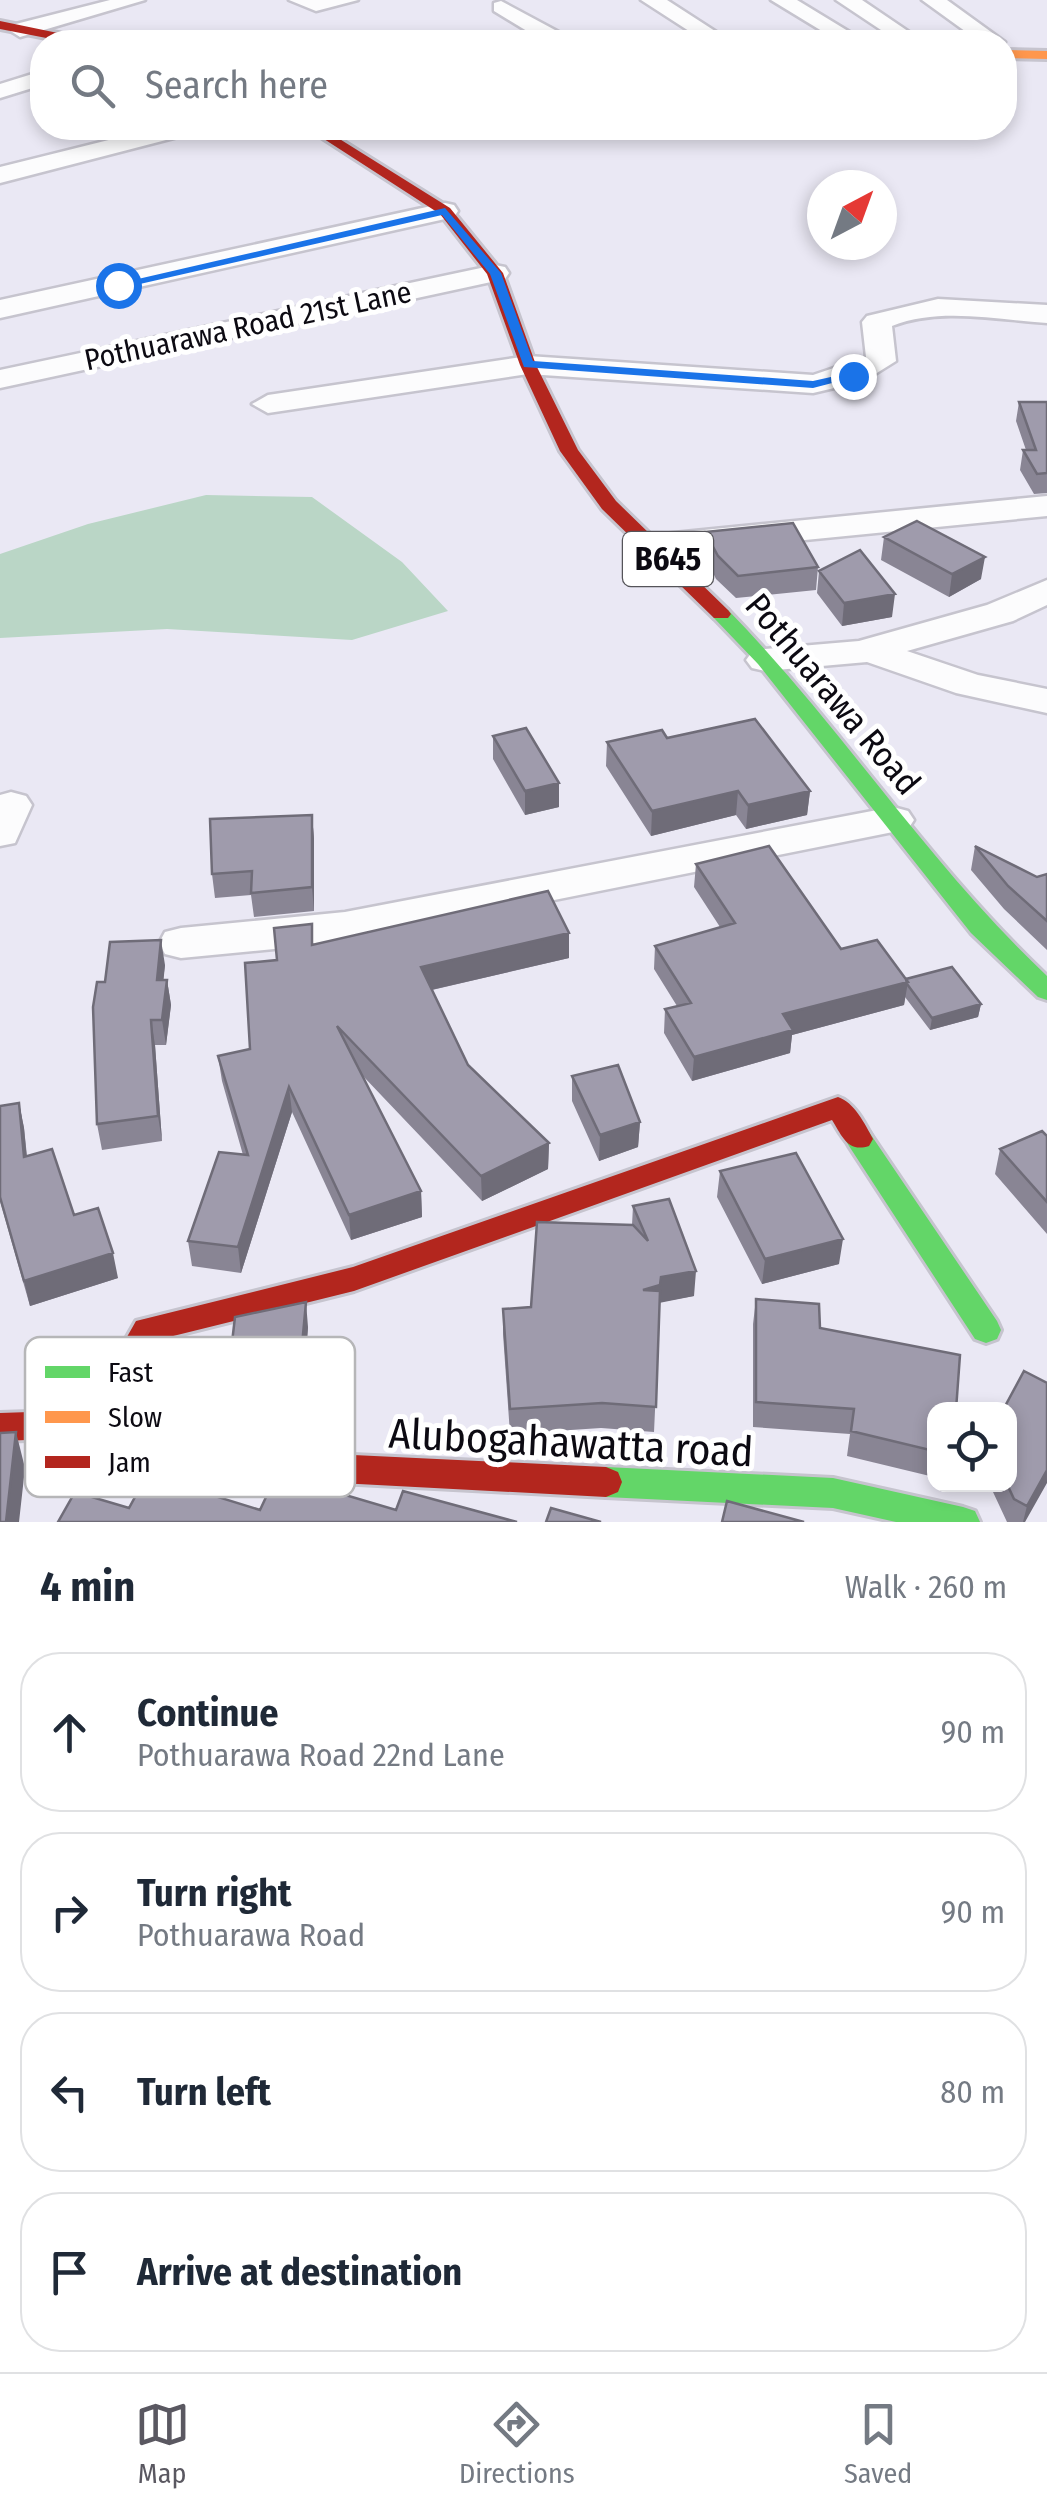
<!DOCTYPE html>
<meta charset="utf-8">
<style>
:root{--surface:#fff;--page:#f2f2f3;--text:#1f2937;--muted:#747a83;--line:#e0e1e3;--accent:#5a5861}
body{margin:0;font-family:"Fira Sans Condensed",sans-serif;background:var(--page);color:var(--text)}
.controls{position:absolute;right:30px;bottom:30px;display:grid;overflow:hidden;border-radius:20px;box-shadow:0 5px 15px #0003}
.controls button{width:90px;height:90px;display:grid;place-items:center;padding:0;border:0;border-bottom:2px solid var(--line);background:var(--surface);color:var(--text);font:50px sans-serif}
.compass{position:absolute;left:807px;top:170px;width:90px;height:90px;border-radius:50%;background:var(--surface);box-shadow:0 5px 15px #0003;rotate:41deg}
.stop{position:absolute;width:30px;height:30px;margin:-22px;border:8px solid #1a73e8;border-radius:50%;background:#fff}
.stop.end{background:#1a73e8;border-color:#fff;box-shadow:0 2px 10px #0008}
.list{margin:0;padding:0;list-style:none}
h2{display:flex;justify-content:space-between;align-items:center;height:130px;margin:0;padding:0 40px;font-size:42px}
h2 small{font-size:32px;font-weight:400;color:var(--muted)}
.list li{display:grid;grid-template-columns:65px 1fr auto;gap:30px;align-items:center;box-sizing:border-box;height:160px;margin:0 20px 20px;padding:0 20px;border:2px solid var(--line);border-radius:40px}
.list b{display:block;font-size:38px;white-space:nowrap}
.list p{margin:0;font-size:32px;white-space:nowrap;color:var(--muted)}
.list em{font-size:32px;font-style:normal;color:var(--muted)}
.icon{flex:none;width:55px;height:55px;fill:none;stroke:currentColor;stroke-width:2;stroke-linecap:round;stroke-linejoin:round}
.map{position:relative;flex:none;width:1047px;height:1522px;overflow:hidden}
.search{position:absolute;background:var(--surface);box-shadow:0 5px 15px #0003;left:30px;right:30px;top:30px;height:110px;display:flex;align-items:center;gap:25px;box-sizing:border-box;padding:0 35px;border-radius:40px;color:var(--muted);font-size:38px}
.sheet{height:850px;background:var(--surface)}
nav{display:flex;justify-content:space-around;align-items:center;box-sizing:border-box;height:140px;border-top:2px solid var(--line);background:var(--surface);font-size:28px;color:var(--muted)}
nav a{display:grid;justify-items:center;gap:5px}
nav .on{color:var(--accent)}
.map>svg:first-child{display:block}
</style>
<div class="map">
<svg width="1047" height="1522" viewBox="0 0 1047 1522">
<rect width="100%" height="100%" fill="#eae8f4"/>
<path fill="#bad6c6" d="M206,495L312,497L402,562L448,611L352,640L167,629L0,638V554L88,524Z"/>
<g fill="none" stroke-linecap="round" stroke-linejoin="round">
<defs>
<path id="street" d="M110,0H145L20,37L9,30L12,25Z
M289,0H358L316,11Z
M641,0H667L732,42H706Z
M771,0H797L866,42H840Z
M836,0H862L924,42H899Z
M922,0H947L1005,42H980Z
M501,1L568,37L571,42H545L494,11V3Z
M42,71V85L0,98V84Z
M157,128H196L193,133L0,183V167Z
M445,203L454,205L458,211L454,217L0,318V300Z
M495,265L505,267L509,273L505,279L0,388V370Z
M938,299L1047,305V323C997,320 940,307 892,326L896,361L864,381L813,393L528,374L268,413L252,404L268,395L528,356L813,375L866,357L862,322L867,316Z
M1047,496V516L654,555L642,552L637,545L642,538L654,535Z
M1047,580V605L1013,621L907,651L978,675L1047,689V713L956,693L867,662L765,671L752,668L746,660L752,652L765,649L859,641L987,605Z
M11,792L26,796L32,805L15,843L0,846V795Z
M893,807L908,811L914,820L908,829L345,942L181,958L165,954L159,943L165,932L181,928L345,912Z"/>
<path id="fast" d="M721,608L728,610C841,726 929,865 1047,976V1000L1038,997L971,933L758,664L714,618L711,614Z
M859,1128L869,1132L997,1321L1001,1330L997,1339L986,1343L975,1339L849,1146L845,1139L849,1132Z
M606,1467L833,1478L963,1507L975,1511L980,1522H896L833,1508L606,1497L594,1492L590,1482L594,1472Z"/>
<path id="slow" d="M1004,50L1047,51V59L1004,58Z"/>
<path id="jam" d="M0,21L82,38L88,42H67L0,29Z
M307,128H322L450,208L503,273L536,365L578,450L616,501L728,610L731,614L728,618H714L602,509L560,451L520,365L487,274L440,214Z
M838,1097C854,1102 865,1124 873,1139L869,1146C848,1153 842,1136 832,1120L354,1291L157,1340L146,1359L152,1414L229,1449L606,1467L618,1472L622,1482L618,1492L606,1497L227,1477L135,1436L0,1441V1413L120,1409L115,1358L136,1321L353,1267Z"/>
</defs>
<use href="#street" stroke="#c6c4ce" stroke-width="5"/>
<use href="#fast" stroke="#c6c4ce" stroke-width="6"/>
<use href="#slow" stroke="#c6c4ce" stroke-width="6"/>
<use href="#jam" stroke="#c6c4ce" stroke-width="6"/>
<use href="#street" fill="#fcfcfd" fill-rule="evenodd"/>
<use href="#fast" fill="#63d668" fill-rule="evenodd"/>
<use href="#slow" fill="#ff974d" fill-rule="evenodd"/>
<use href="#jam" fill="#b3261e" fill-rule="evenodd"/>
</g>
<path fill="#898594" d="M1019,402H1047V493L1034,494L1020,470L1023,450H1026L1016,421Z
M705,532L818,567L816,590L736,598L716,579L704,554Z
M884,537L981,579L949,597L881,560Z
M819,571L892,617L842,626L817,593Z
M493,736L559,783V807L525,815L493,759Z
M667,738L810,791L807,815L746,829L736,815L651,836L606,766L607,742Z
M312,815L314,839V911L254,917L251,895L215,898L212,874Z
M975,846L1037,877L1047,874V950L1004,909L971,870Z
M696,864L841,949L906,979L981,1004L978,1017L930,1030L905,997L904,1005L792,1035L790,1053L692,1081L664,1033L665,1009L677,1006L654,969L655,946L720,927L694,887Z
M314,945L569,958L432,990L468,1065L549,1143L548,1169L482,1201L362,1075L421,1191L422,1217L351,1240L292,1112L241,1273L192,1266L188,1241L243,1155L222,1081L218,1056L250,1049L277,960Z
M165,965L163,980H167L171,1005L166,1045H155L162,1141L102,1150L97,1124L105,982Z
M572,1076L640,1122L638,1147L599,1161L572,1101Z
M19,1103L24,1128L27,1156L74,1215L118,1278L30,1306L0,1201V1106Z
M1047,1136V1234L995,1174L1000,1149Z
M720,1171L839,1264L762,1284L717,1197Z
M633,1206L694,1296L660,1302L654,1432L601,1428L510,1434L503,1334V1309L531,1307L632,1225Z
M756,1299L820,1328L934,1410V1477L847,1456L850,1434L753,1427V1324Z
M308,1327L303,1392L233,1393L229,1368Z
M1047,1383L1025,1522H1007L993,1492L972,1484H1010Z"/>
<path fill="#6f6c78" d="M985,557L981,579L949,597L952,574Z
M895,594L892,617L842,626L844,603Z
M559,783V807L525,815V791Z
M738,791L736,815L651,836L652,811Z
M810,791L807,815L746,829L748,805Z
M312,815L314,839V911L312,887Z
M569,933V958L422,992L421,967Z
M161,940L165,965L161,1005L157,980Z
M167,980L171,1005L166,1045L162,1020Z
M908,982L904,1005L792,1035L790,1053L692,1081L694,1057L783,1014Z
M981,1004L978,1017L930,1030L932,1018Z
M151,1020L155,1045L162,1141L158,1116Z
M289,1087L292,1112L241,1273L238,1247Z
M19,1103L24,1128L29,1182L24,1157Z
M640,1122L638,1147L599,1161L600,1135Z
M549,1143L548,1169L482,1201L481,1176Z
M421,1191L422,1217L351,1240L349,1215Z
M843,1239L839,1264L762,1284L765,1259Z
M113,1253L118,1278L30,1306L24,1281Z
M696,1271L694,1296L659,1303L643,1290L661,1277Z
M306,1302L308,1327L303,1392L300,1367Z
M16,1432L25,1468L19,1522H6Z
M1047,1470V1483L1025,1522H1023L1027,1506Z"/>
<path fill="#9f9bac" stroke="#6f6c78" stroke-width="2.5" d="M1019,402H1047V473L1037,474L1023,450H1036Z
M917,521L985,557L952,574L884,537Z
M793,523L818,567L738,576L718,556L705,532Z
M860,550L895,594L844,603L819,571Z
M755,719L810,791L748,805L738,791L652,811L607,742L662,730L667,738Z
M526,728L559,783L525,791L493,736Z
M312,815V887L251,893L252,871L212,874L210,819Z
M769,846L841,949L877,940L908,982L783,1014L793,1030L694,1057L665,1009L691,1003L655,946L735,923L696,864Z
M975,846L1037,877L1047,874V921L1008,886Z
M548,891L569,933L421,967L468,1065L549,1143L481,1176L337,1026L421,1191L349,1215L289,1087L238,1247L188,1241L219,1152L248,1155L218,1056L250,1049L245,963L277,960L274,928L312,924V945Z
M161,940L157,980H167L162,1020H151L158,1116L97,1124L93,1007L97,982H105L110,942Z
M952,967L981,1004L932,1018L907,984L906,979Z
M618,1065L640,1122L600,1135L572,1076Z
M19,1103L24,1157L52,1149L74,1215L98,1208L113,1253L24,1281L0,1197V1106Z
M1042,1131L1047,1136V1202L1000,1149Z
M796,1153L843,1239L765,1259L720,1171Z
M669,1199L696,1271L661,1277L660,1285L643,1290L660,1291L656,1407L602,1403L510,1409L503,1309L531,1307L537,1222L633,1225L648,1241L633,1206Z
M756,1299L819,1304L820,1328L960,1355L956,1410H934V1451L851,1431L854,1409L756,1402Z
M306,1302L300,1367L229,1368L235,1317Z
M1024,1371L1047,1383V1470L1027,1506L1014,1499L1007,1484H1010V1410H1003Z
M16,1432L6,1522H0V1433Z
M147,1475L260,1510L274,1480L298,1481L396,1510L403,1491L517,1522H58L75,1492L129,1508Z
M727,1501L804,1522H722Z
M551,1508L601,1522H546Z"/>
<path fill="#1a73e8" d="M445,208L501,273L533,361L813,381L853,372L859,376L813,388L524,367L490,274L442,215L118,289L112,285Z"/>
<g text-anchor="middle" stroke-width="10" stroke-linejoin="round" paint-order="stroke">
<g font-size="30" fill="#0c0a12" stroke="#fff">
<text transform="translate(248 326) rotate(-12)" y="10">Pothuarawa Road 21st Lane</text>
</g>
<rect fill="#fff" stroke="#555459" stroke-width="2.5" x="623" y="532" width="90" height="54" rx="8"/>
<g font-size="32" font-weight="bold" fill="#0c0a12">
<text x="668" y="570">B645</text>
</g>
<g font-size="35" fill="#0c0a12" stroke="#fff">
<text transform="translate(833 694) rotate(50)" y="12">Pothuarawa Road</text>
</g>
<g font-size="42" fill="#0c0a12" stroke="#fff">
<text transform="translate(571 1442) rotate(3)" y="15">Alubogahawatta road</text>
</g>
</g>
<rect x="25" y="1337" width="330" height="160" rx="15" fill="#fff" stroke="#b6b6b8" stroke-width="2.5"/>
<rect x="45" y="1366" width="45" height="12" fill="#63d668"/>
<rect x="45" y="1411" width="45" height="12" fill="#ff974d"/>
<rect x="45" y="1456" width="45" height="12" fill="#b3261e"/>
<g font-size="28" fill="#0c0a12">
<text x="108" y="1382">Fast</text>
<text x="108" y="1427">Slow</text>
<text x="108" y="1472">Jam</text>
</g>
</svg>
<div class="controls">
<button><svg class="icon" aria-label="locate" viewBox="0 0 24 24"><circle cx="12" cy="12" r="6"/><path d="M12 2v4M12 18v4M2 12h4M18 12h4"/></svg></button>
</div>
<svg class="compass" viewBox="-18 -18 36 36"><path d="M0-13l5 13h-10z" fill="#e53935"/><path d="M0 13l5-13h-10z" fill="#747a83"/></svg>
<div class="stop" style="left:118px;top:285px"></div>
<div class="stop end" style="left:853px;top:376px"></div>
<div class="search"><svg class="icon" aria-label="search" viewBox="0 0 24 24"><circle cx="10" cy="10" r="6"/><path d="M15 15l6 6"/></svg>Search here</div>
</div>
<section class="sheet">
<h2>4 min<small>Walk · 260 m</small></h2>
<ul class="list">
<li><svg class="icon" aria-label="ahead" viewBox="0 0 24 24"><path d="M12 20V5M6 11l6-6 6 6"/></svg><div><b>Continue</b><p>Pothuarawa Road 22nd Lane</p></div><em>90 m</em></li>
<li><svg class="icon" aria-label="right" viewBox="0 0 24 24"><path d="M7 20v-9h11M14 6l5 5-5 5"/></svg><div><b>Turn right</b><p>Pothuarawa Road</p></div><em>90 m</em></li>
<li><svg class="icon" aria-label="left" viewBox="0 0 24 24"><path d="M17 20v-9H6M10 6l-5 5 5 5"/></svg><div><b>Turn left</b></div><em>80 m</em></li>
<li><svg class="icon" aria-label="arrive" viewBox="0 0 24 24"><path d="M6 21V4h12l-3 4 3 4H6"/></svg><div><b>Arrive at destination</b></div></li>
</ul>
</section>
<nav>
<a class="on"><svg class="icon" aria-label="map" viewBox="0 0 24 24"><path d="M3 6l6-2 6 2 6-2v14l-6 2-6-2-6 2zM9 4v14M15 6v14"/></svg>Map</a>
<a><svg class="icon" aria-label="directions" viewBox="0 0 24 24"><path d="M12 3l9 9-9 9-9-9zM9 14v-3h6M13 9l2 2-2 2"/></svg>Directions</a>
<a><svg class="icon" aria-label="saved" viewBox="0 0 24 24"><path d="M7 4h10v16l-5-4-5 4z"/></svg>Saved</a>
</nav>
